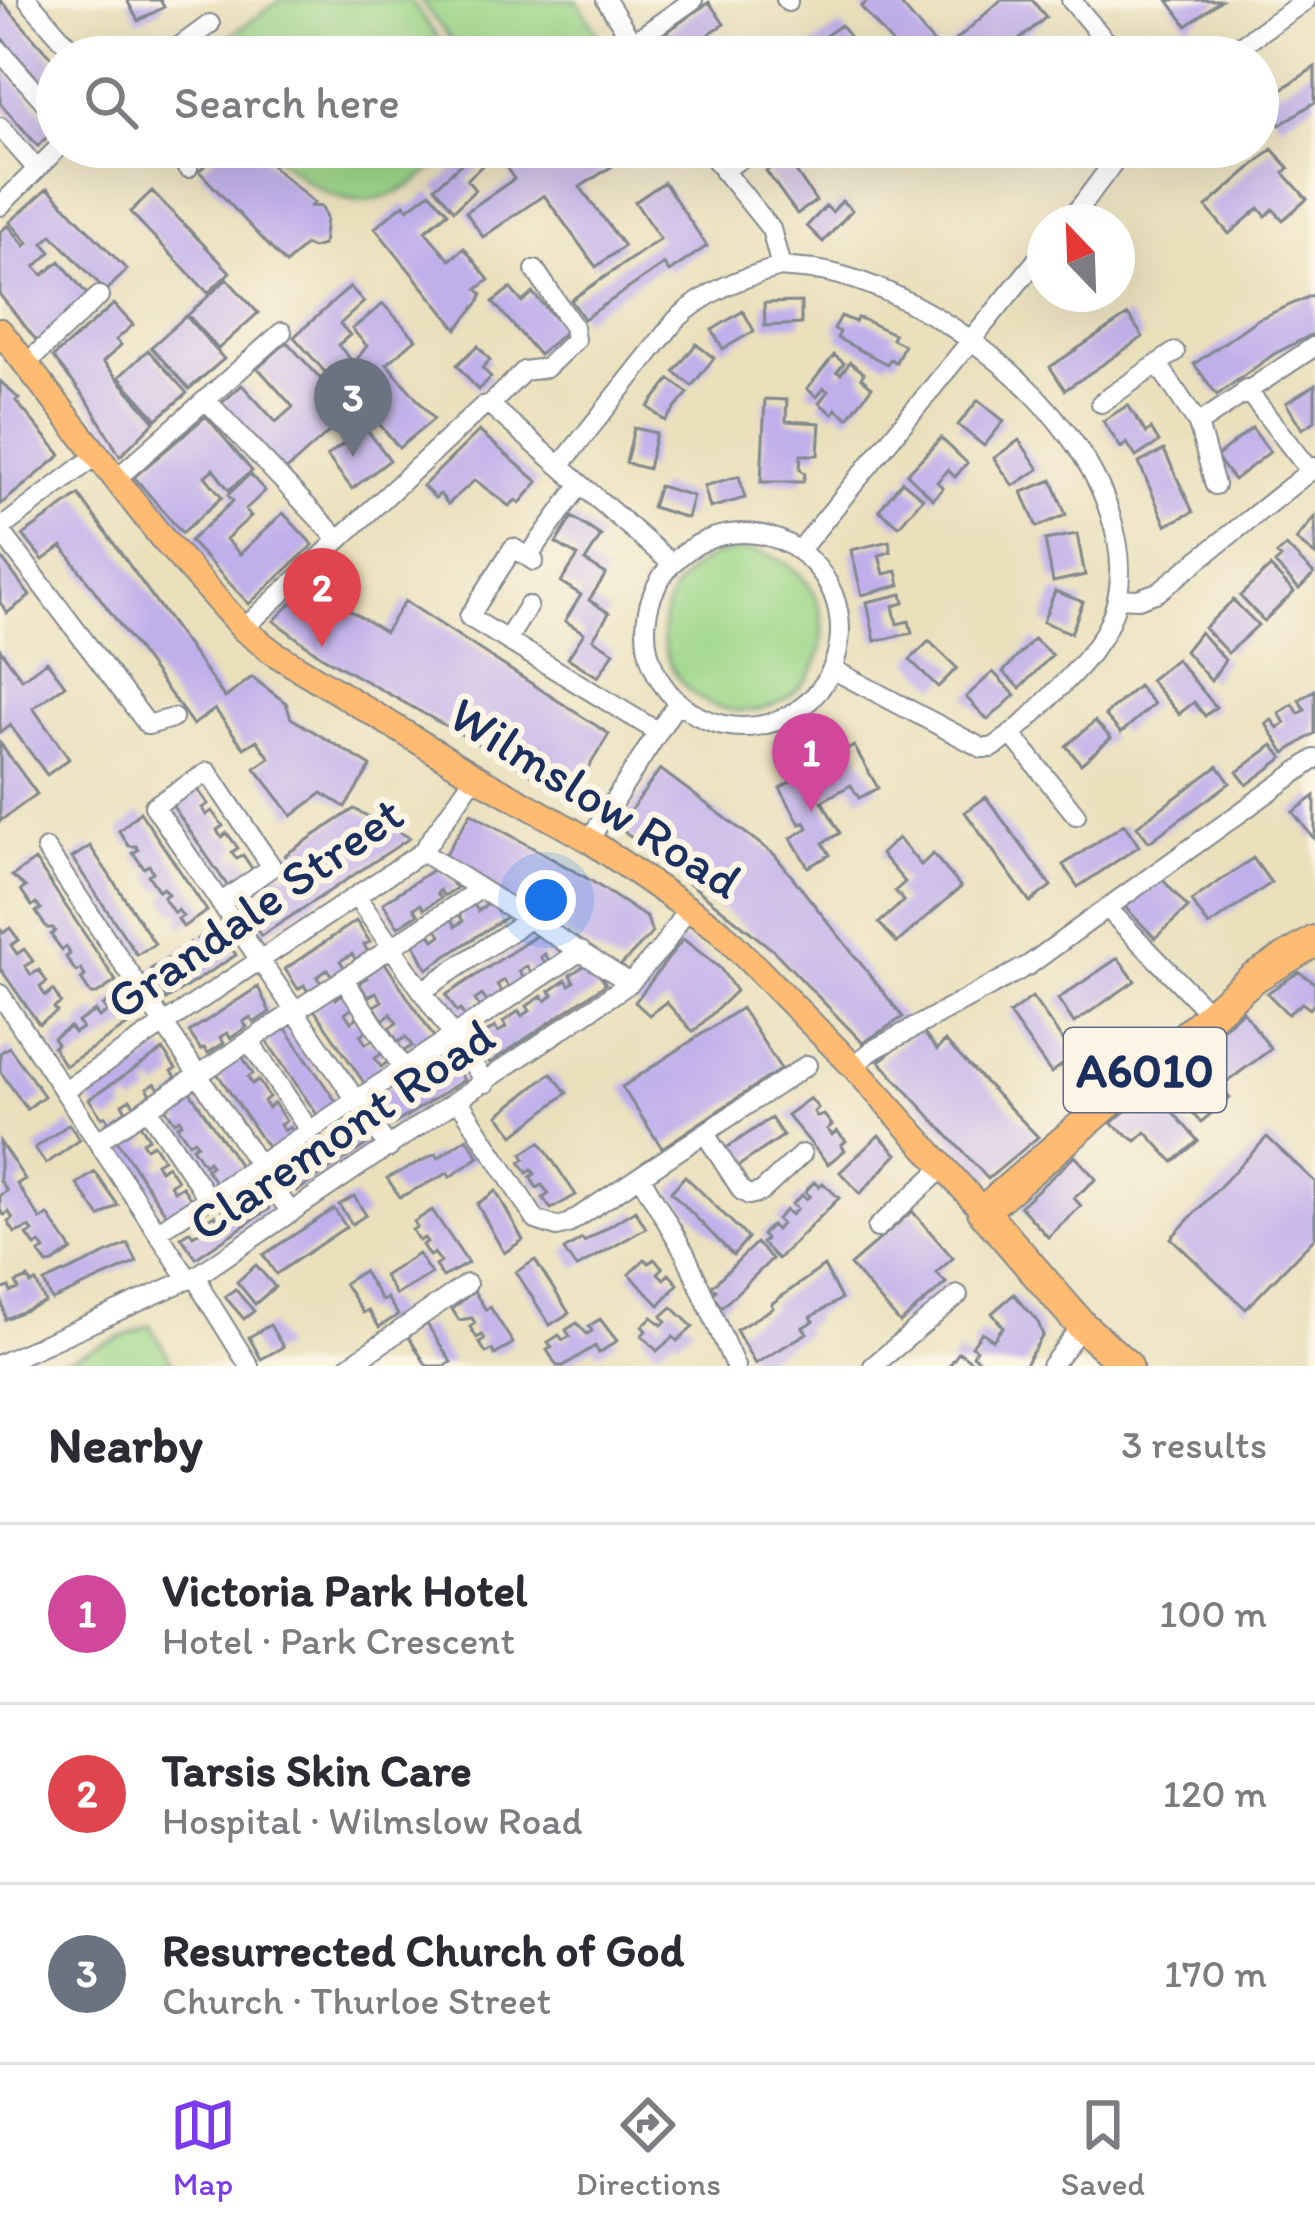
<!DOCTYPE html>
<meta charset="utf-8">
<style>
:root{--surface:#fff;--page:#f7f7f7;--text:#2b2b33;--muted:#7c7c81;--line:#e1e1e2;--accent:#7c3aed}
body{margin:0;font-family:Itim,sans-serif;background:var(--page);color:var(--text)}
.compass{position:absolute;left:1027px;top:204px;width:108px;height:108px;border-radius:50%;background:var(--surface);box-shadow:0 12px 48px #0002;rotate:337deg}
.you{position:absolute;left:546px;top:900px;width:42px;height:42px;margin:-30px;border:9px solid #fff;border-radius:50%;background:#1a73e8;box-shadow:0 0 0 18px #1a73e833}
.badge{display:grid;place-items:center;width:78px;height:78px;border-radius:50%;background:var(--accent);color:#fff;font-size:39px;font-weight:700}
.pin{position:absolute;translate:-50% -99px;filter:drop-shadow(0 3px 6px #0008)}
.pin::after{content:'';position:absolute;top:63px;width:42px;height:36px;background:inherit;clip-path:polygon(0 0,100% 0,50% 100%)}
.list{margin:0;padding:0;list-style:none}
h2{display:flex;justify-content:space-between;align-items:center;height:156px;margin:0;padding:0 48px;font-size:51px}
h2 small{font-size:39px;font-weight:400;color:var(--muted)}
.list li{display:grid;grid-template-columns:78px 1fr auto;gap:36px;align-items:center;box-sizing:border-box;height:180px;padding:0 48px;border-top:3px solid var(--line)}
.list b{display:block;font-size:45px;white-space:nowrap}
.list p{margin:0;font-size:39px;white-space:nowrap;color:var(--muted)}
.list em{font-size:39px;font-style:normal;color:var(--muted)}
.icon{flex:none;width:66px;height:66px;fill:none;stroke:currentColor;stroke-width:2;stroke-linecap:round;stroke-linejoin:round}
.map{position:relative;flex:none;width:1315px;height:1366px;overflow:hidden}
.search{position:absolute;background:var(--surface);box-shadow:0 12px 48px #0002;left:36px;right:36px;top:36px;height:132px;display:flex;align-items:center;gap:30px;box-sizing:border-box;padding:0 42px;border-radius:66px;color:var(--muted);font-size:45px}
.sheet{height:696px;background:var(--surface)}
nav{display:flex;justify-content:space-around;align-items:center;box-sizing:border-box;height:168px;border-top:3px solid var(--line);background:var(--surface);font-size:33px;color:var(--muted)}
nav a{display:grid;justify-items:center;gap:6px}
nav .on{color:var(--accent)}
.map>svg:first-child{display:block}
</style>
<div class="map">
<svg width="1315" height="1366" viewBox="0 0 1315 1366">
<rect width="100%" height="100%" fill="#fcf5e5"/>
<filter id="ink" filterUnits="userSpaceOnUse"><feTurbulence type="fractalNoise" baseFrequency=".00833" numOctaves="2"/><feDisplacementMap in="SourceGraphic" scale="24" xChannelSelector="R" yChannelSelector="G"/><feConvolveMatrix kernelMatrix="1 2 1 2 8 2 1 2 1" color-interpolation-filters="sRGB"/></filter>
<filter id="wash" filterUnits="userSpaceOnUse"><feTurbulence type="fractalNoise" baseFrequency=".004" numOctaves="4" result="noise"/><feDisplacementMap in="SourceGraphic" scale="48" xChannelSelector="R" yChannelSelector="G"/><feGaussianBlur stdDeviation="2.7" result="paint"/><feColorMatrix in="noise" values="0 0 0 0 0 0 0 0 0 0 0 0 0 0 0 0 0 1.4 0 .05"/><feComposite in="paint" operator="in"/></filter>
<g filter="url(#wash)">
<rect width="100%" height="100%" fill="#eae0bc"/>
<path fill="#9ed78a" stroke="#5c8374" stroke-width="3" d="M281,0H410L452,57H215L209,51Z
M420,0H577L610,53L605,57H464Z
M266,147H457C383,219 342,218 266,147Z
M663 631a80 80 0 1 1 160 0a80 80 0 1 1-160 0Z
M150,1325L174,1366H52Z"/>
<g id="blocks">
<path fill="#bfafeb" d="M0,0L57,64V101L0,36Z
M127,0H160L164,7L138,21Z
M869,0H897L938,48L928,57H904L861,7Z
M1001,0H1032L1046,17L1019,40L1042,57H937Z
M1168,0H1221L1187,26Z
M709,2L724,24L710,33L719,46L733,37L747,57H693L688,49L676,57L661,36Z
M841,25L855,45L838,57H818L811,46Z
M0,65L56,128L38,146L0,103Z
M1315,67V102L1280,125L1264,101Z
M225,147H251L314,203L311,206L322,207L326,218L323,245L312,248L305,245L286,264L199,171Z
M480,147H525L537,164L561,147H621L628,156L580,187L624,246L596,267L544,195L483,237L466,212L514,179L496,152L467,180L475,190L454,210L435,187Z
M802,147L808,155L792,166L816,201L797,214L766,171Z
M1272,149L1289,168L1284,173L1307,199L1283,220L1273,209L1266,216L1259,208L1229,234L1206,207Z
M664,182L707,246L669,272L664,264L584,319L571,300L660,239L635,202Z
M48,188L127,270L106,291L52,235L43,243L51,252L35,267L43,275L60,261L89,297L40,345L0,295V232L8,225L25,246L28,243L10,222Z
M152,191L230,272L208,293L130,212Z
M430,192L448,212L425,231L450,260L464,248L489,280L477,289L482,294L479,302L457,329L375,228L404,204L408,209Z
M842,201L852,210L823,242L807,226L826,206L832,212Z
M227,279L258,313L218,349L188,315Z
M350,287L364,302L340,324L350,335L338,345L352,361L331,379L294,337Z
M510,288L522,302L533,293L566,331L539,355L493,302Z
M1315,294V333L1274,354L1217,395L1194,364L1256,320Z
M801,302V324L765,326L764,303Z
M114,304L133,325L116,340L121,345L103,362L155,421L120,456L89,403L53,357Z
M383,304L416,339L387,364L434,419L399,448L350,388L357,382L347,371L367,346L352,329Z
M743,311L754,331L723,349L712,330Z
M1128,315L1143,337L1065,390L1050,367Z
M186,316L224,359L189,389L151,347Z
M841,316L855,322L857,318L862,319L894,334L892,339L904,345L896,362L890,359L887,364L837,338L840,332L834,329Z
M287,342L351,412L281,475L218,406L242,385L276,422L293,407L258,368Z
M696,344L714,358L692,386L674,372Z
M478,346L490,360L482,368L491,377L478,390L457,365Z
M148,350L187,393L157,419L119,377Z
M834,355L844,363L837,372L841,374L850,362L864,373L861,378L872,387L848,418L836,409L833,414L819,403L828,391L824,388L817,397L807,389Z
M670,379L688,393L665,421L648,407Z
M0,381L19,399L16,401L61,455L0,505Z
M1315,385V421L1302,429L1286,403Z
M765,399L787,400L786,421L820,423L818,455H801L800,469L805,474L803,482H761Z
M978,400L1004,421L984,446L958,425Z
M1128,405L1146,433L1151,429L1159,442L1136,457L1127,443L1121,448L1103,421Z
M206,416L252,471L229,490L213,469L210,472L205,476L222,497L182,533L134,477Z
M365,427L390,460L352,489L327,456Z
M634,428L656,433L648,469L626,463Z
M1252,428L1270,452L1234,480L1216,457Z
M479,431L538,482L520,503L516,500L509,506L475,480L448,504L440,494L435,498L423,486Z
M941,438L967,463L955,477L948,470L937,482L943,488L933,499L907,474Z
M1019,440L1039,469L1013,486L994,458Z
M1164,450L1193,512L1166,525L1139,463Z
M250,474L265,491L245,510L251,516L226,539L240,554L283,513L313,545L249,604L190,541L233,501L228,495Z
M739,476L745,498L710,508L704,486Z
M1052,480L1066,515L1037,527L1022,492Z
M902,481L923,498L899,526L879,510Z
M659,486L693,496L687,518L652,507Z
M79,495L225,698L252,677L286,703L291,718L371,766L345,807L322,793L292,816L255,768L270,758L257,740L244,748L215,709L193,725L62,546L43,560L23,535Z
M1315,516V555L1296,540Z
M572,517L601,536L585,561L606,574L589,600L609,613L593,639L614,652L598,677L568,658L584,633L565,621L581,595L561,582L578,556L556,543Z
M1077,534L1085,575L1053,582L1045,540Z
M889,541L891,552L879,555L884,574L897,571L900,585L862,595L851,550Z
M1286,546L1314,574L1299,589L1275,564L1281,558L1277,554Z
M0,556L30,596L7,613L0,602Z
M1270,567L1294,592L1264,621L1240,596Z
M309,585L385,632L405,601L609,734L571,796L321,656L274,621Z
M1055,591L1083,602L1071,633L1043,622Z
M902,594L904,603L893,606L897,624L909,621L912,633L875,641L867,602Z
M1233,600L1258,625L1228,653L1204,628Z
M1200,632L1225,660L1211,681L1185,651Z
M1034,639L1052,655L1020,688L1003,672Z
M929,641L957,668L938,687L910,660Z
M0,649L22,679L47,661L65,685L33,708L69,759L47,775L10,725L0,732Z
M1176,659L1216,707L1205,716L1194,702L1179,714L1150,680Z
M993,672L1015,695L988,720L966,697Z
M1138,686L1154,704L1121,733L1105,715Z
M1315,690V733L1285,753L1266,724L1272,720L1278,728L1285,723L1279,713L1293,704L1299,714L1305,710L1299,700Z
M1095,721L1111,738L1081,764L1066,746Z
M0,743L37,794L0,821Z
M1273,745L1283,758L1247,785L1237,772Z
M854,746L878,788L859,798L851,785L822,801L840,833L823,843L830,855L808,867L791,838L808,828L805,822L800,824L780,788L803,774L806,780L820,771L817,765L824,761L828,767L846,757L843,752Z
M1218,766L1230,783L1149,842L1137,826Z
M660,769L775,855L903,1017L863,1043L773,950L619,827Z
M197,789L208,804L202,808L206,815L212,811L223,826L217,830L219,834L222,837L227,833L238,848L232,852L234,856L237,859L243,855L253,870L231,891L170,802Z
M1315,796V840L1293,812Z
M986,797L1051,886L1030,902L965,812Z
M354,809L410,838L261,936L248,916L253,913L248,907L264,896L268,903L273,900L261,882L280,869L284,875L294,868L285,855Z
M140,812L207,911L183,927L178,919L183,916L178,910L174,913L163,897L168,894L163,888L159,891L148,875L153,872L149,865L144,868L133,853L138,850L136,846H129L119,831Z
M471,813L590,880L647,918L652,933L620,966L442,860Z
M1124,824L1139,846L1078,887L1063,865Z
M898,838L921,865L933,854L961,887L897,943L879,923L904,901L895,891L905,882L881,854Z
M90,846L155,944L137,955L72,858Z
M1253,858L1271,883L1209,926L1191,901Z
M35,860L116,981L97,994H91L81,979L85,976L81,969L76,972L66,957L70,954L68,950L66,947L62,950L51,935L55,931L53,928H47L36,912L41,909L36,903L32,906L21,890L26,887L12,876Z
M437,867L457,888L444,896L440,890L437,893L441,898L424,909L421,904L414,908L418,914L398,927L383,903Z
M1162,879L1188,908L1155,938L1123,905Z
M471,900L478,911L493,901L512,913L427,969L412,939L427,929L434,940L441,935L434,924L449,915L456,926L463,921L456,910Z
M356,921L370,942L364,945L368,952L356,960L352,954L340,961L345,968L332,976L328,969L317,977L321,983L308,992L304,985L298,989L285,969Z
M10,928L19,940L11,945L14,950L17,954L24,949L33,961L25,966L31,975L39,970L47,982L40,987L42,991L46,996L53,990L61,1003L54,1008L57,1012L39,1024L0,968V929L3,933Z
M213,928L218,936L222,934L236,955L166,1000L153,979L156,977L151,969L167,959L172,967L176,964L179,962L174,954L190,943L195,952L203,947L197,939Z
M542,932L565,957L552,965L545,954L541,957L548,967L534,977L527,966L523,968L519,971L526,982L512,992L504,980L497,985L504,996L490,1006L482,995L475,1000L482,1011L468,1020L460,1010L457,1012L446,995Z
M683,939L720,968L736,991L693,1032L666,1002L649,1015L635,1002Z
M1118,958L1135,981L1074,1023L1058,999Z
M383,960L436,1040L409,1058L404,1051L412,1046L406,1037L398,1042L389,1028L397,1023L391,1014L383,1020L374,1006L382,1001L376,992L368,997L359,983L367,978L364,973Z
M590,962L606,984L490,1063L478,1045L482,1042L479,1038L495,1027L498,1032L502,1030L506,1027L503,1022L519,1011L522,1016L530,1011L527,1006L542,996L546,1001L553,995L550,991L566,980L569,985L574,982L570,975Z
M1299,972L1315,983V1002L1310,1009L1302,1003L1288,1014L1267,993Z
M258,987L270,1012L254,1023L250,1017L243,1022L247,1027L231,1038L227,1033L220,1037L224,1043L208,1053L204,1048L201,1050L189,1032Z
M344,993L353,1008L345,1013L351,1022L359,1016L368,1030L360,1035L366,1044L374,1039L383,1053L375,1058L378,1063L381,1067L389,1061L394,1068L367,1087L313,1008L333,994L336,999Z
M120,995L124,1001L128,998L140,1017L65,1066L53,1047L57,1044L53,1038L70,1027L74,1033L82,1028L78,1022L95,1011L99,1017L107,1012L103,1006Z
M1032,997L1074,1056L1051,1073L1009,1014Z
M741,1008L781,1069L662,1148L622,1087Z
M1243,1011L1271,1049L1220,1087L1230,1098L1201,1122L1182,1101L1171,1110L1198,1141L1173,1162L1146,1132L1136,1141L1111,1123Z
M282,1023L339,1106L320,1119L264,1037Z
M920,1029L937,1050L945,1041L1038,1137L988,1179L879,1061Z
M9,1047L44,1096L27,1109L0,1071V1053Z
M163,1050L176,1069L172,1071L176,1077L159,1089L155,1083L147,1088L151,1094L134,1105L130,1099L122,1104L126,1110L109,1122L105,1116L102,1118L89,1099Z
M439,1054L444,1061L449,1058L464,1080L391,1126L377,1106L382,1102L377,1095L391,1085L396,1093L401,1090L406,1086L401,1079L415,1070L420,1077L430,1070L425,1063Z
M242,1056L253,1074L248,1077L252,1084L258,1080L269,1097L264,1101L268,1108L274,1103L286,1121L280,1125L284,1131L290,1127L296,1136L271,1153L215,1070Z
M551,1073L567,1093L514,1135L498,1115Z
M186,1086L244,1172L218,1186L206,1169L211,1166L208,1161L204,1165L192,1147L197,1144L194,1140L189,1143L177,1126L182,1123L180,1119L175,1122L163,1105Z
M810,1098L818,1108L814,1112L817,1117L824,1115L832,1125L827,1129L832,1135L837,1131L846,1141L841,1145L845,1150L828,1164L787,1115Z
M771,1118L783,1136L737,1167L725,1149Z
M139,1123L149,1138L142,1142L146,1148L153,1144L163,1159L156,1163L160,1170L167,1165L177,1180L170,1185L174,1191L182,1186L192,1201L170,1220L113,1135Z
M69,1124L80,1140L46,1164L35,1148Z
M348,1125L366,1145L297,1191L285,1167L302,1156L305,1161L312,1157L308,1152L325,1141L328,1146L335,1142L331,1136Z
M879,1135L897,1154L860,1194L840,1172Z
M1267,1137L1315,1182V1237L1246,1309L1171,1238Z
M467,1138L479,1157L450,1177L448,1173L400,1197L387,1178L436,1154L438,1158Z
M0,1142L25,1179L17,1184L41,1220L48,1215L72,1250L53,1263L47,1264L39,1253L45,1250L40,1243L35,1246L27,1235L33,1232L30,1227L15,1233L8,1222L13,1219L9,1212L4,1215L0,1210V1195L7,1191L0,1180Z
M540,1142L576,1195L551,1209L543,1198L549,1194L542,1185L537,1188L530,1177L535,1174L532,1170L527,1173L520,1162L525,1159L522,1154Z
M1075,1156L1096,1179L1074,1198L1081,1206L1048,1237L1020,1206Z
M95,1172L118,1205L100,1217L77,1184Z
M685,1176L748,1238L733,1255L671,1192Z
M814,1182L819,1187L823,1183L839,1198L778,1259L762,1243L766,1239L762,1235L771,1225L776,1230L781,1224L777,1219L786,1210L791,1215L797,1209L792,1204L802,1195L806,1199L810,1196L805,1192Z
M255,1187L269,1209L196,1258L181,1237L190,1231L193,1236L200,1231L197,1226L215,1215L218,1219L225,1214L222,1210L239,1198L242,1203L246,1201L249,1198L246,1193Z
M496,1191L523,1240L504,1253L477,1204Z
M354,1196L366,1215L352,1224L339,1205Z
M334,1209L346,1227L276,1274L263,1255Z
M432,1210L468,1263L443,1277L435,1266L441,1262L434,1253L429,1256L422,1245L427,1242L424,1238L419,1241L412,1230L417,1227L414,1222Z
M635,1210L646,1228L576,1268L564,1250L582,1239L584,1242Z
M912,1211L953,1258L936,1273L946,1283L900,1323L850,1265Z
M756,1243L772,1259L722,1307L711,1296L716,1290L712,1286Z
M128,1244L137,1262L52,1300L44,1282Z
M418,1254L431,1274L396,1295L384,1276Z
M645,1259L649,1263L654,1259L663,1268L658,1273L664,1279L669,1274L678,1284L659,1305L629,1274Z
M535,1260L569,1313L550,1325L516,1272Z
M256,1265L275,1287L255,1304L237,1282Z
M824,1266L841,1299L811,1317L814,1321L803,1327L807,1333L755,1364L736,1330L773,1308L771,1304Z
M363,1271L382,1301L387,1298L398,1315L379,1327L368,1310L363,1313L344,1283Z
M28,1278L31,1284L36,1282L45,1302L5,1319L0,1290L9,1287L11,1292L19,1289L16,1283Z
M235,1289L254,1311L244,1319L225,1297Z
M474,1291L486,1310L490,1307L513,1343L495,1355L492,1350L486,1353L479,1342L485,1339L482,1335L477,1338L470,1327L475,1323L472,1318L459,1320L452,1309Z
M1014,1294L1038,1322L1043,1335L1024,1366H949L959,1352L975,1364L978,1359L973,1355L976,1349L972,1346L982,1332L993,1340L1003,1327L992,1313Z
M672,1307L693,1327L677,1341L673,1337L657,1351L642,1335L646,1331L642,1326L652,1317L662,1325L666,1321L662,1316Z
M600,1319L617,1341L599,1353L595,1346L563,1366H557L547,1350L552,1347L548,1342L559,1335L563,1340L570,1336L566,1330L577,1323L587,1334L592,1331L589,1326Z
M427,1324L451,1362L445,1366H427L408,1336Z
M270,1325L283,1347L261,1359L249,1337Z"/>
</g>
</g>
<g filter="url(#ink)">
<use href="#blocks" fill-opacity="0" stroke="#82888d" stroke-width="3"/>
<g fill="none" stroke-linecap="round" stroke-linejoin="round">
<defs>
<path id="minor" d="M28,0L78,57
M606,0L642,57
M786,0L788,2
M1071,0L1119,57
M632,43L693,0
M0,51L57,116
M165,57L210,24
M1224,57L1306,0
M0,127L37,169
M169,147L188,168
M705,147L771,229L781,267C796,269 812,269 827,272C938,296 1076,404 1110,514C1122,550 1125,585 1110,621C1098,649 1075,672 1054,693C1035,713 1015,734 992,748H982L832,669
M723,171L757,147
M0,206L59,147
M1069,222L1125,147
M26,364L99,296
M1158,364L1198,424L1215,485
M1246,389L1310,471
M206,400L339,540
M1101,403L1175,352
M490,405L524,371L546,368L575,340L573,326L535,270
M1198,424L1315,346
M560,466L676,320C708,290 740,278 781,267
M116,479L282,332
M0,529L97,455
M0,530L148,725L173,718
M646 630a97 97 0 1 1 194 0a97 97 0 1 1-194 0Z
M799,551L1045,250
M528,557L513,548L469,617L658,732
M534,561L528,557L580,485
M1117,598L1138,599L1158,592L1315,467
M243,629L483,406L490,405L671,563
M507,640L528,606
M1011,734L1076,815
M589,840L677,703
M46,849L291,1213
M422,852L630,983
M356,896L486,1083
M220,903L272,867L208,772L154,806L389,1148
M1107,908L1315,759
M345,981L403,1068
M422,991L529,919
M0,994L189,1280
M249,1041L309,1130
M853,1066L873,1050L1029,965L1107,908L1210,1014
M65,1090L422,852L475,776
M459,1101L536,1220L557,1227L568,1224L807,1065
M147,1108L208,1198
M706,1135L742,1191L749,1195L761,1192L802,1154
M98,1141L480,889
M642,1179L685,1253L735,1366
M877,1228L944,1167
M157,1232L581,951
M198,1275L203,1292L249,1366
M0,1364L198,1275L630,983L664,945L688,907
M349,1366L467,1284
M873,1366L958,1295
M1051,1366L1082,1326"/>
<path id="major" d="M0,331L162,538L243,629L274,653L475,776L589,840L719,930L853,1066L983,1211"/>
<path id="highway" d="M1127,1366L1082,1326L983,1211L1253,978L1315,941"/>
</defs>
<use href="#minor" stroke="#82888d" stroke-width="22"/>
<use href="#major" stroke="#82888d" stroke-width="28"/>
<use href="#highway" stroke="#82888d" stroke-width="34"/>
<use href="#minor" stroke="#fff" stroke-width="18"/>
<use href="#major" stroke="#febb71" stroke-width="24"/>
<use href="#highway" stroke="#febb71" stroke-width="30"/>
</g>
</g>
<g text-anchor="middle" stroke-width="12" stroke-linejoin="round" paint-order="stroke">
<rect fill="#fcf5e5" stroke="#5e6a86" stroke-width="3" x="1064" y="1028" width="162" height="84" rx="9"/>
<g font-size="48" font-weight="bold" fill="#1b2f5e">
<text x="1145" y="1087">A6010</text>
</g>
<g font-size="51" fill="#1b2f5e" stroke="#fcf5e5">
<text transform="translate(596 797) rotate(32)" y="18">Wilmslow Road</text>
<text transform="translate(254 907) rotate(-35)" y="18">Grandale Street</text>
<text transform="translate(341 1129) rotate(-34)" y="18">Claremont Road</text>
</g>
</g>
</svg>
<svg class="compass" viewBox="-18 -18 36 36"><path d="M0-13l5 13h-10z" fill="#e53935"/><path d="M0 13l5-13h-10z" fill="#7c7c81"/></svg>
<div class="you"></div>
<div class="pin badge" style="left:811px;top:812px;background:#d1479c">1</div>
<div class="pin badge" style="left:322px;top:647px;background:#e0444e">2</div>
<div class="pin badge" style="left:353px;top:457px;background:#6b7280">3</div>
<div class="search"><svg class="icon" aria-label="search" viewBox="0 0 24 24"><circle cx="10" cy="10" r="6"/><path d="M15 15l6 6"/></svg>Search here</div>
</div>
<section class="sheet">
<h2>Nearby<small>3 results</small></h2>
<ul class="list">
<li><span class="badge" style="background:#d1479c">1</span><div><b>Victoria Park Hotel</b><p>Hotel · Park Crescent</p></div><em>100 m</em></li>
<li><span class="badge" style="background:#e0444e">2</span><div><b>Tarsis Skin Care</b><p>Hospital · Wilmslow Road</p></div><em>120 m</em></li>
<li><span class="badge" style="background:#6b7280">3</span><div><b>Resurrected Church of God</b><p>Church · Thurloe Street</p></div><em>170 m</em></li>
</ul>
</section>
<nav>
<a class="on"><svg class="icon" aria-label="map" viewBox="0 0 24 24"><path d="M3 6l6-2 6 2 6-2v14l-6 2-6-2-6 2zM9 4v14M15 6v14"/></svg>Map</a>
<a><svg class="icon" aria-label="directions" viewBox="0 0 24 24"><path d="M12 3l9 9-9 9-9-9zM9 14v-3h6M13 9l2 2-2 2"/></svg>Directions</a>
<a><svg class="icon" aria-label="saved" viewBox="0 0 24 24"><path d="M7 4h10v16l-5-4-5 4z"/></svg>Saved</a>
</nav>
